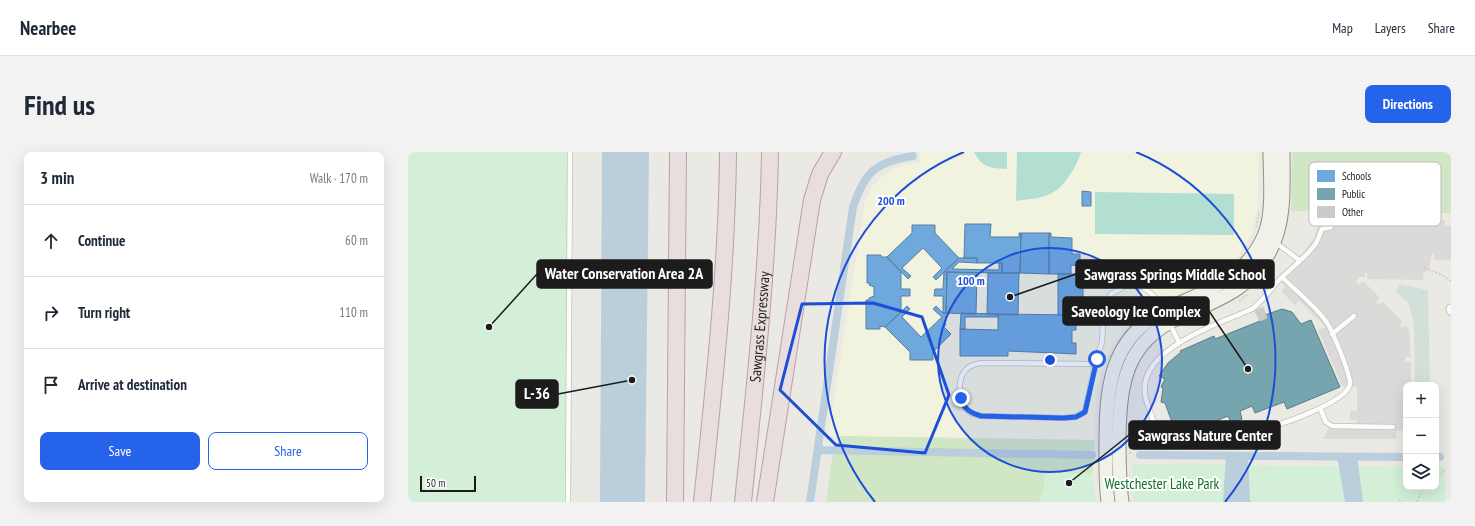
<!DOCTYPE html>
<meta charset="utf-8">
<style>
:root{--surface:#fff;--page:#f2f2f3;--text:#1f2937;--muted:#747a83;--line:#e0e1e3;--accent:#2563eb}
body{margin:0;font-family:"PT Sans Narrow",sans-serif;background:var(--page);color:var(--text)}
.controls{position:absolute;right:12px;bottom:12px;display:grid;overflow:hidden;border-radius:8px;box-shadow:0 4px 16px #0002}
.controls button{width:36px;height:36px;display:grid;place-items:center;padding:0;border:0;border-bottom:1px solid var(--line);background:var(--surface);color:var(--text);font:20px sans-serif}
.scale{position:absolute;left:12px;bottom:10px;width:56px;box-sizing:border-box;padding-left:4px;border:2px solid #1c1c1c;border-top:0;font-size:11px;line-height:14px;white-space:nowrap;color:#1c1c1c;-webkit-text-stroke:3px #fff;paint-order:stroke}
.stop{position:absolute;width:12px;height:12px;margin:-9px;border:3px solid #2563eb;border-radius:50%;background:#fff}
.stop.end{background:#2563eb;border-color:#fff;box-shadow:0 1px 4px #0008}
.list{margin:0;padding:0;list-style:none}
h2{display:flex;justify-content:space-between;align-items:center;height:52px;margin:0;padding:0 16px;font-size:17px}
h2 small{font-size:13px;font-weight:400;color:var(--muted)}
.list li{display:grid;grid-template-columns:26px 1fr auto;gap:12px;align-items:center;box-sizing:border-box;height:72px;padding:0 16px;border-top:1px solid var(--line)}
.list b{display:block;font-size:15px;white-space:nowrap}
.list em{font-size:13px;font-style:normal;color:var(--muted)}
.actions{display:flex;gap:8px;padding:12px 16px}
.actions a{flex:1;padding:9px 0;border:1px solid var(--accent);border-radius:8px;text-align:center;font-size:14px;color:var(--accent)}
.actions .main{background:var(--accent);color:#fff}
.icon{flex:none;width:22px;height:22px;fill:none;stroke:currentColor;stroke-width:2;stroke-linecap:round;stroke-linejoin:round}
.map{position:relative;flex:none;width:1043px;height:350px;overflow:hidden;border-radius:8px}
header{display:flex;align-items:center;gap:24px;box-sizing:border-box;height:56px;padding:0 20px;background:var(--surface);border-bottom:1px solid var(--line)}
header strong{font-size:19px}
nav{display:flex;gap:22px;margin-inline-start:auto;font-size:14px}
.intro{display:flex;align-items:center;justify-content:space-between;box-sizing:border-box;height:96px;padding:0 24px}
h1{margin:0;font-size:28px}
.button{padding:10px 18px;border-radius:8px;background:var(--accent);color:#fff;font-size:14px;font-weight:700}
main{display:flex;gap:24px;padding:0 24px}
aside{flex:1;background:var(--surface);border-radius:8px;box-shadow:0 4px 16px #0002}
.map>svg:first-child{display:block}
</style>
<header>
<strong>Nearbee</strong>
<nav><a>Map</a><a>Layers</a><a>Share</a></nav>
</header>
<div class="intro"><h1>Find us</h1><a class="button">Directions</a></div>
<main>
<aside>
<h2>3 min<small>Walk · 170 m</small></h2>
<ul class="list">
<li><svg class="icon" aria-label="ahead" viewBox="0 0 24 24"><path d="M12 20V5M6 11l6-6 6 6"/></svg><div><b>Continue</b></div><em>60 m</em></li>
<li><svg class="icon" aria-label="right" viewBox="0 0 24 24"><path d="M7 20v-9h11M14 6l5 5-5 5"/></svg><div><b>Turn right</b></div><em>110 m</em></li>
<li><svg class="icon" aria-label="arrive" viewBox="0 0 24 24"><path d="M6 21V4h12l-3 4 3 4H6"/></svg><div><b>Arrive at destination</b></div></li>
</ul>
<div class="actions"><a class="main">Save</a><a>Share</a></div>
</aside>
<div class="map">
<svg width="1043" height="350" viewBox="0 0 1043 350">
<rect width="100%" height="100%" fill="#eae9e4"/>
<path fill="#f1f3df" d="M512,0H851L850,54L845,79L833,101L813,121L740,156L714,178L697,208L689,235L686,288L420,284L457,49L464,35L474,25L485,17L500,12L512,11Z"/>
<path fill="#d1e6c5" d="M884,0H1043V61L883,59Z
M432,284L686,288L687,304L684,322L644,320L636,324V337L631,350H418L424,307Z"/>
<path fill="#d3e0da" d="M991,132L1020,138L1022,233H1007L1006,173L1001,152L988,140Z"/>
<path fill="#d3efd8" d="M0,0H162L160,350H0Z
M724,312L998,315V335H1028V315H1037V350H726L724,343Z
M644,320L684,322L688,350H631L636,337V324Z"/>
<path fill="#b2dfd2" d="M566,0H599V17C583,16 574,16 566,0Z
M609,0H673C670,13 655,37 642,42C632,47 619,47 608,49Z
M687,40L826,42V83L687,82Z"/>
<path fill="#dbdad8" d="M921,66L986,67V73H990L991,67L1037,68V73L1043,74V108H1026V102L1024,101L1021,117L1015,122V128L959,127V121H957V125H952L948,129L951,132L955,129L972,146L968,150L971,153L975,150L995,170L992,173L994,176L998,173L1001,178L1003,205H997V209L1003,210V233H998L997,240L998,279H988V287H915L922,273H949V268H942V259H949V235L934,234L910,178L918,175L891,149L887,153L873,139L877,134L869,126L894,102L906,86L909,75L914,72L921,71Z"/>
<path fill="#bacedb" d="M194,0H241L237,350H192Z
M818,304H840L842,349L844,350H815Z
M929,304H949L955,350H937Z"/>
<path fill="#6fa8dc" stroke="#567ea2" d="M674,39L683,40V54H674Z
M557,72H583L582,85H611V81H613L612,121H594V111H569V106H556Z
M504,73H527V81L551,106L528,128L525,125L534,116L515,96L494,116L503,124L500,127L479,105L504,81Z
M613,81H641V122L612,121Z
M641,81H643V85L664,86V102H672V114L663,113V122H641Z
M459,103H473V105H479L493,120V137H502V144H493V160L477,175L472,174V177H458V148H461V146L466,144V135L461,133L462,131H459Z
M551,106H569V111L551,110L544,117L591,118V111H594V121L539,120L538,161H535V144H526L527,137H535L536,120Z
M539,120L569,121L568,162L538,161Z
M580,121H611L610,163L579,162Z
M650,122H676V126H672V135H675V163H650Z
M499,154L502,157L494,165L513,185L534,165L525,157L528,154L535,161H538V169L537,171L538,172L536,175L543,182L525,200V208H502V200L477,175Z
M553,161L590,162V165H557V177H552Z
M590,162L668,163V178H664V191H668V202L600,199V204H552V177L590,178Z"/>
<path fill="#76a5af" stroke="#5b7c83" d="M874,157L884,160L893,172L903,168L932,235L879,257L876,250L847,261L844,254L832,259L834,267L823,271L820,264L803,271L765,273L757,251L753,250L755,236L753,235L757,227L751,224L760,211L773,200L772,199L806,184L807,187L852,169L859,166L857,163Z"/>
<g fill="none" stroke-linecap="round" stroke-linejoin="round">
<path stroke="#bacedb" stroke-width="8" d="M410,298L684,303
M732,303L998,305
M1028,305H1032
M402,350L445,55C457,20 467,10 505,4"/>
</g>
<path fill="#cdcbc7" stroke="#cdcbc6" d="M855,155L859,166L852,169L847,159Z"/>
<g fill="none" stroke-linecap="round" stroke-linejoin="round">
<defs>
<path id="lane" d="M867,90L891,108
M698,114L719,115
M874,125C888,139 905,152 917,168C923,174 943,224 942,232C940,250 868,275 851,278C834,280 816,276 799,277C787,279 766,284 754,279C746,275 743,262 740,253C718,200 809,173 844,157C855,149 862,138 871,128C882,117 897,106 906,94C911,88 911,83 914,77L923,75
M719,133V115H786
M762,172L771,190
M924,182L946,164
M687,212L573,211C569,212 564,213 561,215C548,224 549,250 561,260C564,262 569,263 573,264L655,266L667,265L677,260L687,212L694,190L696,155L703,142L719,133L735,135L747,145L755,158
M912,256L918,270L924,274L985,275
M160,350L162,0"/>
<path id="street" d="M1043,157V158"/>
<path id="secondary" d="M700,350C697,329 698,308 698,287C698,226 706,179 768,153C804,137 838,124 856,84C866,62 862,24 862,0
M714,350C711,329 711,308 711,286C712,232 717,190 772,165C811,147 841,139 862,99C878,69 875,32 875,0"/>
<g id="highway">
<path d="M267,350L270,0"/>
<path d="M294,350C306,234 319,117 320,0"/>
<path id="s1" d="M335,350C347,233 360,117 362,0"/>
<path d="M357,350L404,48L412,22L425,0"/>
</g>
</defs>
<use href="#lane" stroke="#c1c1bf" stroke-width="6"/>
<use href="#street" stroke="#c1c1bf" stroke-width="11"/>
<use href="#secondary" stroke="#8e927e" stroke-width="15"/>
<use href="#highway" stroke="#bc9fa2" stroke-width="18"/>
<path stroke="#d0c6c2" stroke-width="1.5" stroke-dasharray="2 2" stroke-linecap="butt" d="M848,75L851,61
M1016,116L1030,121L1043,129
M831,149L839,143
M722,302V284
M1028,324L1037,319
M991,348L994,350
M1009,350L1015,335"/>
<use href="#lane" stroke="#fcfcfb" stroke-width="4.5"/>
<use href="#street" stroke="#fcfcfb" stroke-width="9"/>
<use href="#secondary" stroke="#f0f2e9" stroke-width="13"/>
<use href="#highway" stroke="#e8dede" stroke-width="16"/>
</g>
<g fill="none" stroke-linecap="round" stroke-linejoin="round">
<path stroke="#2563eb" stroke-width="5" d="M553,246C555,257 563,261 573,264L655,266L668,265L677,260L689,207"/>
</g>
<path fill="none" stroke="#1d4ed8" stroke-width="3" stroke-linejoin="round" d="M465,151L514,165L541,243L517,301L428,293L372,238L394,152Z"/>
<circle cx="642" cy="208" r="112" fill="#1d4ed8" fill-opacity=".12"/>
<g fill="none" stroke="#1d4ed8" stroke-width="2">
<circle cx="642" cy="208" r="112"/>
<path d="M467 350A225 225 0 0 1 556 0M728 0A225 225 0 0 1 817 350"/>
</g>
<g text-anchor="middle" stroke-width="4" stroke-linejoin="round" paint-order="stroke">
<g font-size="15" fill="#1c1c1c" stroke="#fff">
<text dy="5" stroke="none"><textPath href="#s1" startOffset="176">Sawgrass Expressway</textPath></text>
</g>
<g font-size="15" fill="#14702b" stroke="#fff">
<text x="754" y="337">Westchester Lake Park</text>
</g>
</g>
<rect x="901" y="10" width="132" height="64" rx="6" fill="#fff" stroke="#bbb" stroke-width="1"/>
<rect x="909" y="18" width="18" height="12" fill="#6fa8dc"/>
<rect x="909" y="36" width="18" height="12" fill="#76a5af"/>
<rect x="909" y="54" width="18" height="12" fill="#cdcbc7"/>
<g font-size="11" fill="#1c1c1c">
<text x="934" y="28">Schools</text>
<text x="934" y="46">Public</text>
<text x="934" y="64">Other</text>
</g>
<circle cx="642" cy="208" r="6" fill="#1d4ed8" stroke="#fff" stroke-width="2"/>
<g font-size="12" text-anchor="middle" font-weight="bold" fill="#1d4ed8" stroke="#fff" stroke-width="4" stroke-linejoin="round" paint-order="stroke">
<text x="483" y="53">200 m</text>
<text x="563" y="133">100 m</text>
</g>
<path fill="none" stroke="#1c1c1c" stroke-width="1.5" d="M81 175L129 122M602 145L668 122M840 217L801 159M224 228L150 242M661 331L721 283"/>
<g fill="#1c1c1c" stroke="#fff" stroke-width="1.5">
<circle cx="81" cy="175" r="4"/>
<circle cx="602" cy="145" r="4"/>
<circle cx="840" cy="217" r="4"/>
<circle cx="224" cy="228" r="4"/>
<circle cx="661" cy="331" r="4"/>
</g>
<g fill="#1c1c1c" stroke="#1c1c1c" stroke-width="1.5">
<rect x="129" y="108" width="175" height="28" rx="4"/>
<rect x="668" y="108" width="198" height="28" rx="4"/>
<rect x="655" y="145" width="146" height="28" rx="4"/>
<rect x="108" y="228" width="42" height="28" rx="4"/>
<rect x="721" y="269" width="151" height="28" rx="4"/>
</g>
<g font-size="16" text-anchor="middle" font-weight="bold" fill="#fff">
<text x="216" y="127">Water Conservation Area 2A</text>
<text x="767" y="128">Sawgrass Springs Middle School</text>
<text x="728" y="165">Saveology Ice Complex</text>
<text x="129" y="247">L-36</text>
<text x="797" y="289">Sawgrass Nature Center</text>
</g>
</svg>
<div class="controls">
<button>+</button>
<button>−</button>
<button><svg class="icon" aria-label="layers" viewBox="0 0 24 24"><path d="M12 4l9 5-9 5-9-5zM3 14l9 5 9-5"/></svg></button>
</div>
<div class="scale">50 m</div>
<div class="stop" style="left:689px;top:207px"></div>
<div class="stop end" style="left:553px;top:246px"></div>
</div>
</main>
